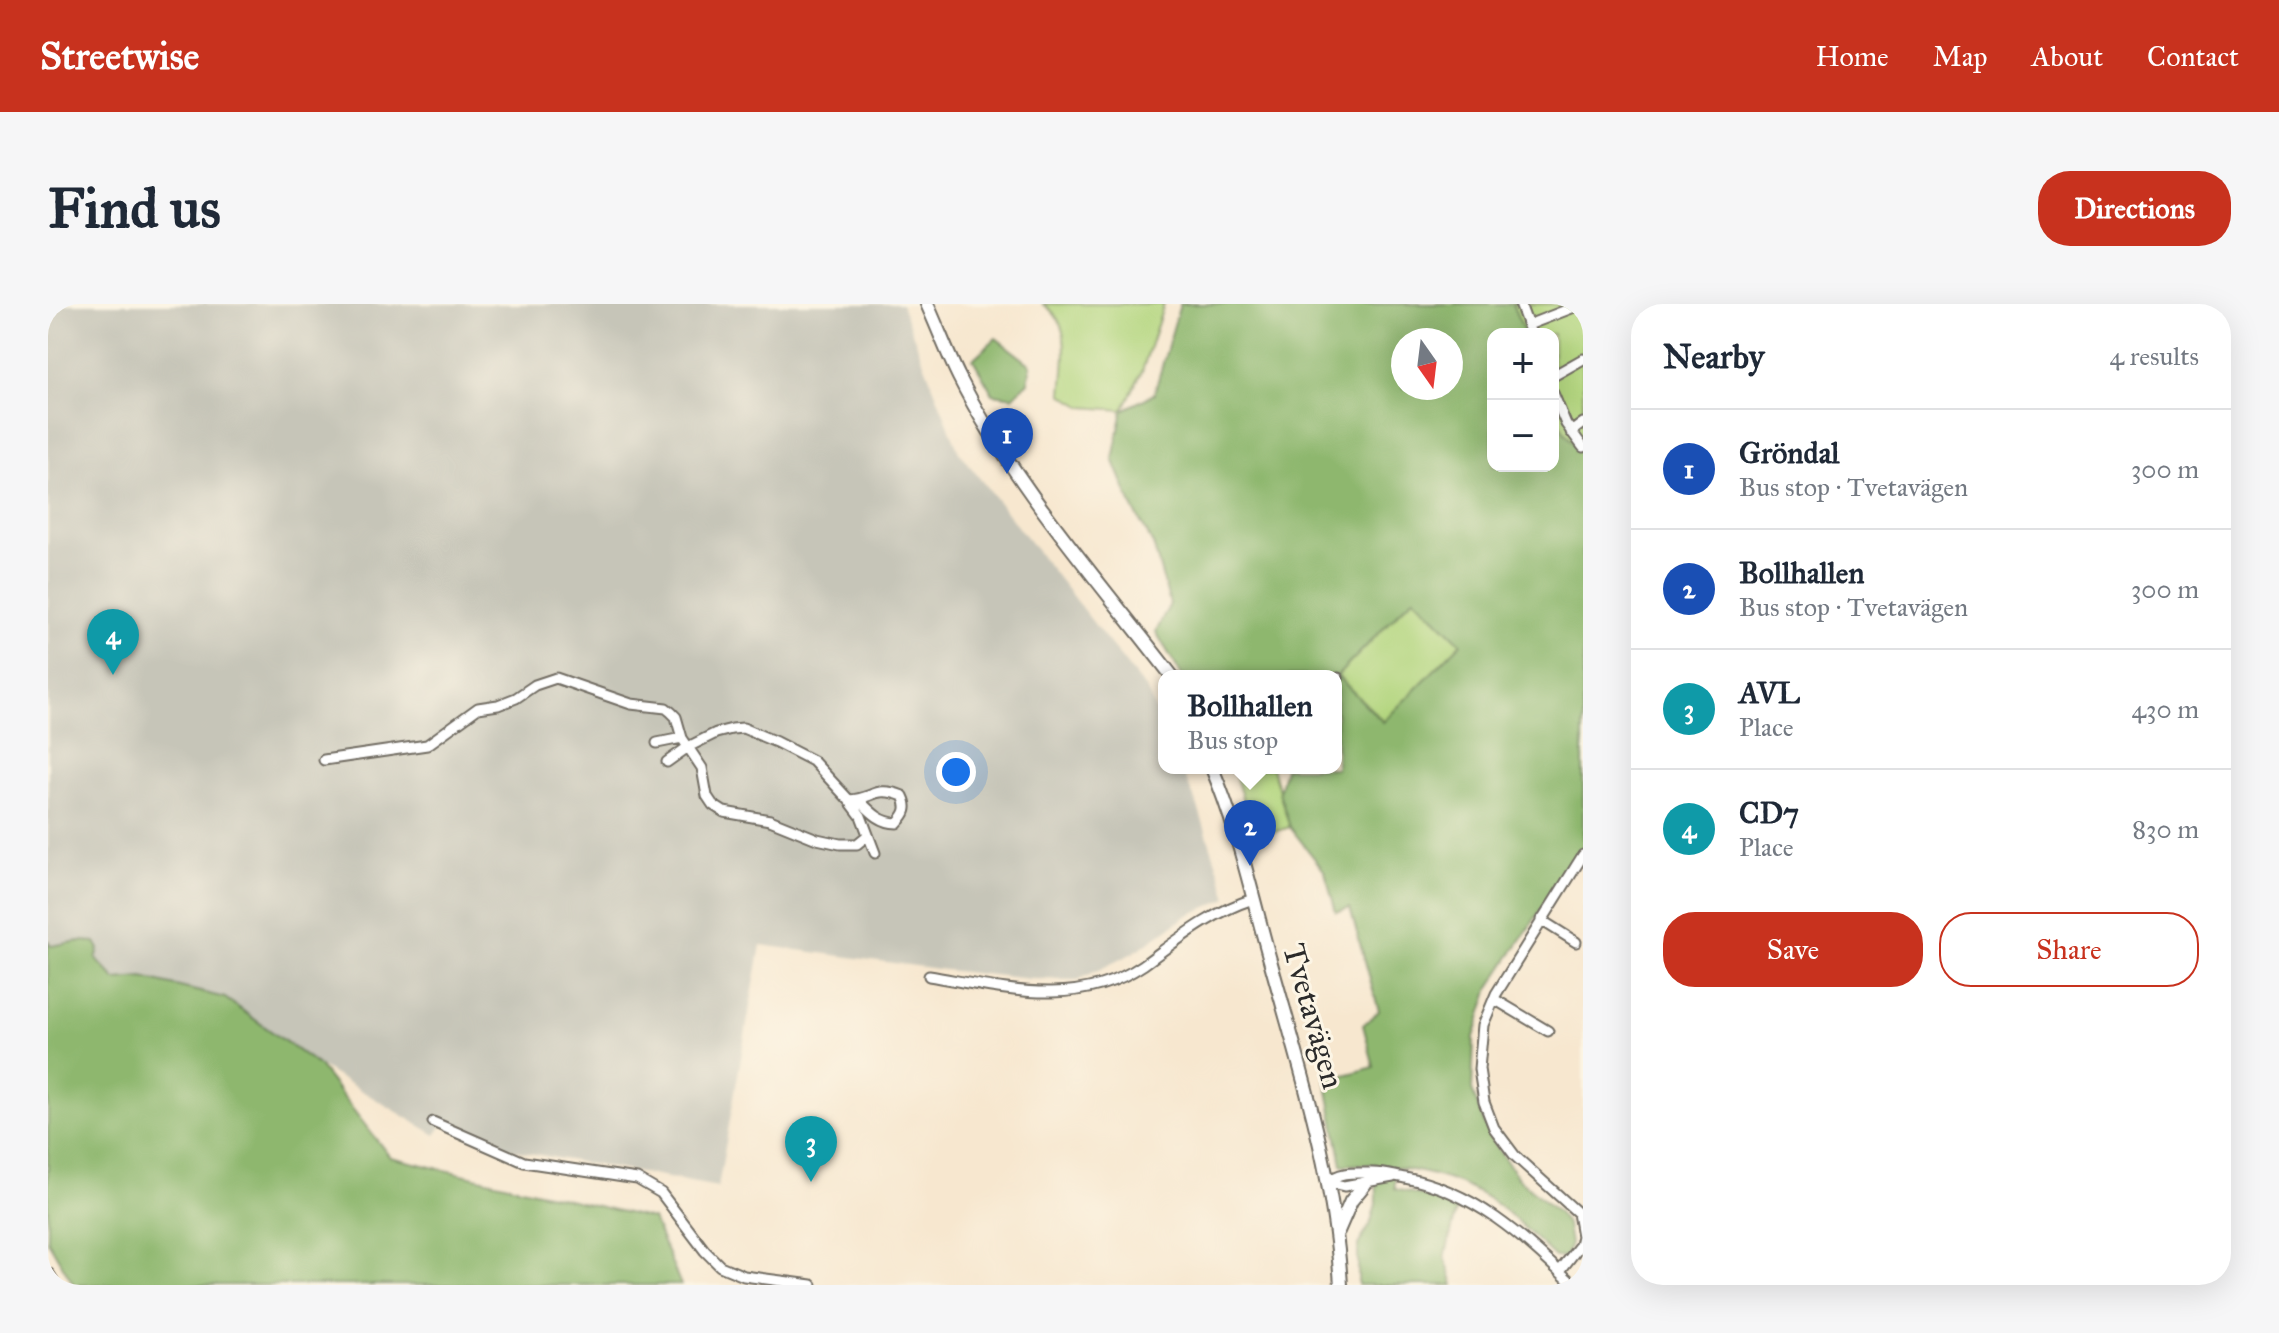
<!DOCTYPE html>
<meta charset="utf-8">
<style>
:root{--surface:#fff;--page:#f6f6f7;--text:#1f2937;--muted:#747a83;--line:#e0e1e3;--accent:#c8321e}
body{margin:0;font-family:"IM FELL Great Primer",serif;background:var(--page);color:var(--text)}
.controls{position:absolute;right:24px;top:24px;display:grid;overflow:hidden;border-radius:16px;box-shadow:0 8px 32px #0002}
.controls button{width:72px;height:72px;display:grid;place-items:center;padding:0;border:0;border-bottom:2px solid var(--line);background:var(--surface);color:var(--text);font:40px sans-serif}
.compass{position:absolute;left:1343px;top:24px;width:72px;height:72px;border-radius:50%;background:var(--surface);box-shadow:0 8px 32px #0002;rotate:166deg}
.you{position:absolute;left:908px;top:468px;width:28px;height:28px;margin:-20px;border:6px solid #fff;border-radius:50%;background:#1a73e8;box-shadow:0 0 0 12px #1a73e833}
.badge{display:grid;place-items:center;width:52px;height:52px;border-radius:50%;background:var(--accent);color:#fff;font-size:26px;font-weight:700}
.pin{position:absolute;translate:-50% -66px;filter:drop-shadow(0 2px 4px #0008)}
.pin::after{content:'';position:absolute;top:42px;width:28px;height:24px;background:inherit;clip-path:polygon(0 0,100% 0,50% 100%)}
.popup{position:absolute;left:1110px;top:366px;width:184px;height:104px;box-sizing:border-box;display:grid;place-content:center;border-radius:16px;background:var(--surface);filter:drop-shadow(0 2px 6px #0005);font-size:26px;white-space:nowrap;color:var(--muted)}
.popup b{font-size:30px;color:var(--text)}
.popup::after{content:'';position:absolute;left:50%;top:100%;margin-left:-16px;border:16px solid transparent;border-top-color:var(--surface)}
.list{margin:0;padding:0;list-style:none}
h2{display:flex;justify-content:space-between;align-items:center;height:104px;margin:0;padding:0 32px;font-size:34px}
h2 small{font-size:26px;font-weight:400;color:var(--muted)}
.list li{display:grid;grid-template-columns:52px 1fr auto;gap:24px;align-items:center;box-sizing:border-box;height:120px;padding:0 32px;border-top:2px solid var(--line)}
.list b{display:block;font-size:30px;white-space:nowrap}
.list p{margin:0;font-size:26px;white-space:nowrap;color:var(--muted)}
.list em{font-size:26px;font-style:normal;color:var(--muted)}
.actions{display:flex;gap:16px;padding:24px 32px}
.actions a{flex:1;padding:18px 0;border:2px solid var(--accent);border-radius:32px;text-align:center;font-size:28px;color:var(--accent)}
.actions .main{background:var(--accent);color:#fff}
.map{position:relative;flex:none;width:1535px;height:981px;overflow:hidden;border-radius:32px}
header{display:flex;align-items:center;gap:48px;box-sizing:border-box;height:112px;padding:0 40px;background:var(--accent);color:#fff}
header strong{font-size:38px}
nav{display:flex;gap:44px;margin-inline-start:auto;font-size:28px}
.intro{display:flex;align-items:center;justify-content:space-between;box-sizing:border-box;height:192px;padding:0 48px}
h1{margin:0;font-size:56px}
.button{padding:20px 36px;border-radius:32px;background:var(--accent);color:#fff;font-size:28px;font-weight:700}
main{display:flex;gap:48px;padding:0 48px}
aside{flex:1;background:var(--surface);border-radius:32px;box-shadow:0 8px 32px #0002}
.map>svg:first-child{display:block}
</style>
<header>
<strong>Streetwise</strong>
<nav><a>Home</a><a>Map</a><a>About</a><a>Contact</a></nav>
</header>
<div class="intro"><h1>Find us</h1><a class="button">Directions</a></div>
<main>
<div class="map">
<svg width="1535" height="981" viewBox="0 0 1535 981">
<rect width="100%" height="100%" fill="#fcf5e5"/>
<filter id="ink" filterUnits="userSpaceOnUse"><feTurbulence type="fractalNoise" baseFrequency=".0125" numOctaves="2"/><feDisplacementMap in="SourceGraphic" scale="16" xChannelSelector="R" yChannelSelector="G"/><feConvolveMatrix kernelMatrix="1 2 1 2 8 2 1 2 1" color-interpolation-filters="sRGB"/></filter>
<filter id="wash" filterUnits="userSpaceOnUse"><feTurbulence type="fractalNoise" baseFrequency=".006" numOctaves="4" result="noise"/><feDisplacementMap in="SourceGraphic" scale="32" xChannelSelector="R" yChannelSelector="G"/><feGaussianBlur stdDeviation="1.8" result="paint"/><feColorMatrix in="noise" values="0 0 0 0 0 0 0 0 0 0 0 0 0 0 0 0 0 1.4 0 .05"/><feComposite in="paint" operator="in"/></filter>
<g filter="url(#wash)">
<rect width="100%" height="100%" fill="#f7e7cf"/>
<path fill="#c6c5b8" d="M0,0H853L911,148L1099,387L1116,425V464H1133L1150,503L1180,594L1140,611L1085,649L1030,676L982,675L897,666L713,641L670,883L459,845L397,818L388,831L270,761L95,716L58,666L40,659L0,658Z"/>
<path fill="#b3d67f" stroke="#6f8055" stroke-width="2" d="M994,0H1116L1094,67L1075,106L1035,103L1014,90C1016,60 1026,17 994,0Z
M1464,0H1535V151L1515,126L1505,101V30H1477Z
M1366,293L1413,339L1336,418L1289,372Z
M1185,464H1224L1242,523L1207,534Z"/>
<path fill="#8eb76e" stroke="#5c714c" stroke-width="2" fill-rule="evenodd" d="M1132,0H1464L1477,30H1445V162H1505V101L1515,126L1535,151V542L1442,683L1426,733L1424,786L1441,832L1470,874L1509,908L1519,921L1522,940L1517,954L1507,953C1482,930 1456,901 1425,886C1400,873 1374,868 1347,863V885L1410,900L1397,954L1406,981H1310V941L1322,921L1329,896L1328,860L1294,861L1278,776L1326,763L1315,721L1331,707L1302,604L1288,608L1277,568L1242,523L1231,488L1237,464H1288V372H1134L1108,328L1122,300L1105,240L1085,204L1065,155L1075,106L1106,90ZM1355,36H1403V84H1355ZM1366,293L1413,339L1335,418L1289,372Z
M948,34L983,61L980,78L965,93L945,90L925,55Z
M0,636L3,642L32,637L47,638L51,645L48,655L68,676L95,674L177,694L271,762L342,853L605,915L633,981H26L0,937Z"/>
</g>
<g filter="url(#ink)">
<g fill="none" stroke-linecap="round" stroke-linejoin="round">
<defs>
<path id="minor" d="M1472,0L1483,30
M1480,21L1534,0
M1505,72L1535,55
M1505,89L1518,120L1535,143
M1523,128L1535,119
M1288,377L1290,374
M609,439L634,434
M276,456L379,441L430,404L450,401L468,394L487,381L508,374L583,400L618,404L623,408L628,413L634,434L654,464L659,492L665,501L676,508L722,516L769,535L792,540H809L820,531
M619,458L640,443L668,429L684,425L695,424L728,438L765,457L801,496L813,512L827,549
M801,496C826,495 826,481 855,492C861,504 858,510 849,519C832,519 822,507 811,496
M1493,616L1528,638
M881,672C953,684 1029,706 1095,661C1131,635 1162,609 1205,595
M1446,695L1500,727
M385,818L476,858L589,875L613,889L657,947L672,962L696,972L764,981
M1280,878C1292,867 1306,869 1321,869C1334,868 1345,872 1357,874C1427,887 1476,934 1526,981
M1280,878L1296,882L1345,873
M1512,967L1532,941L1534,932L1530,909L1467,852L1446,824L1436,798L1431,765L1435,721L1448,690L1535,551"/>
<path id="major" d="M879,0C890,24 899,49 911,73C964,179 1052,278 1124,372
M1164,464C1190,525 1204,592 1222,656C1252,764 1286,868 1293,981
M1290,927L1303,897L1317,880
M0,971L6,981"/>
</defs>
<use href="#minor" stroke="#726d64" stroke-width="13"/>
<use href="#major" stroke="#726d64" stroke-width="16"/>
<use href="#minor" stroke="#fff" stroke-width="9"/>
<use href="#major" stroke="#fff" stroke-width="12"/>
</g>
</g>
<g text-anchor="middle" stroke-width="6" stroke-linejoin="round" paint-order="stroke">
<g font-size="32" fill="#2b2b2b" stroke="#fcf5e5">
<text transform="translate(1266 712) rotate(74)" y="11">Tvetavägen</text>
</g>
</g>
</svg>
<div class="controls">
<button>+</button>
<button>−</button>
</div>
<svg class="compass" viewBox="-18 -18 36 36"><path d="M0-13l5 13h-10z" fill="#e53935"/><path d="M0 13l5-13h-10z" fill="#747a83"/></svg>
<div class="you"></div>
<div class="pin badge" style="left:959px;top:170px;background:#1a4fb4">1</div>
<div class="pin badge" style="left:1202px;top:562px;background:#1a4fb4">2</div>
<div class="popup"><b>Bollhallen</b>Bus stop</div>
<div class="pin badge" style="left:763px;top:878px;background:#0f9aa8">3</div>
<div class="pin badge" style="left:65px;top:371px;background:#0f9aa8">4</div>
</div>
<aside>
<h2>Nearby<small>4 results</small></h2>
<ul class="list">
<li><span class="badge" style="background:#1a4fb4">1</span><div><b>Gröndal</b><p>Bus stop · Tvetavägen</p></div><em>300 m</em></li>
<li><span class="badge" style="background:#1a4fb4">2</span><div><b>Bollhallen</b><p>Bus stop · Tvetavägen</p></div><em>300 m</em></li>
<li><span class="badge" style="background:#0f9aa8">3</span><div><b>AVL</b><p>Place</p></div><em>430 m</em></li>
<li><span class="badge" style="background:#0f9aa8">4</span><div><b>CD7</b><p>Place</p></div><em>830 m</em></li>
</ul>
<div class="actions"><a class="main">Save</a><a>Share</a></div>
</aside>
</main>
